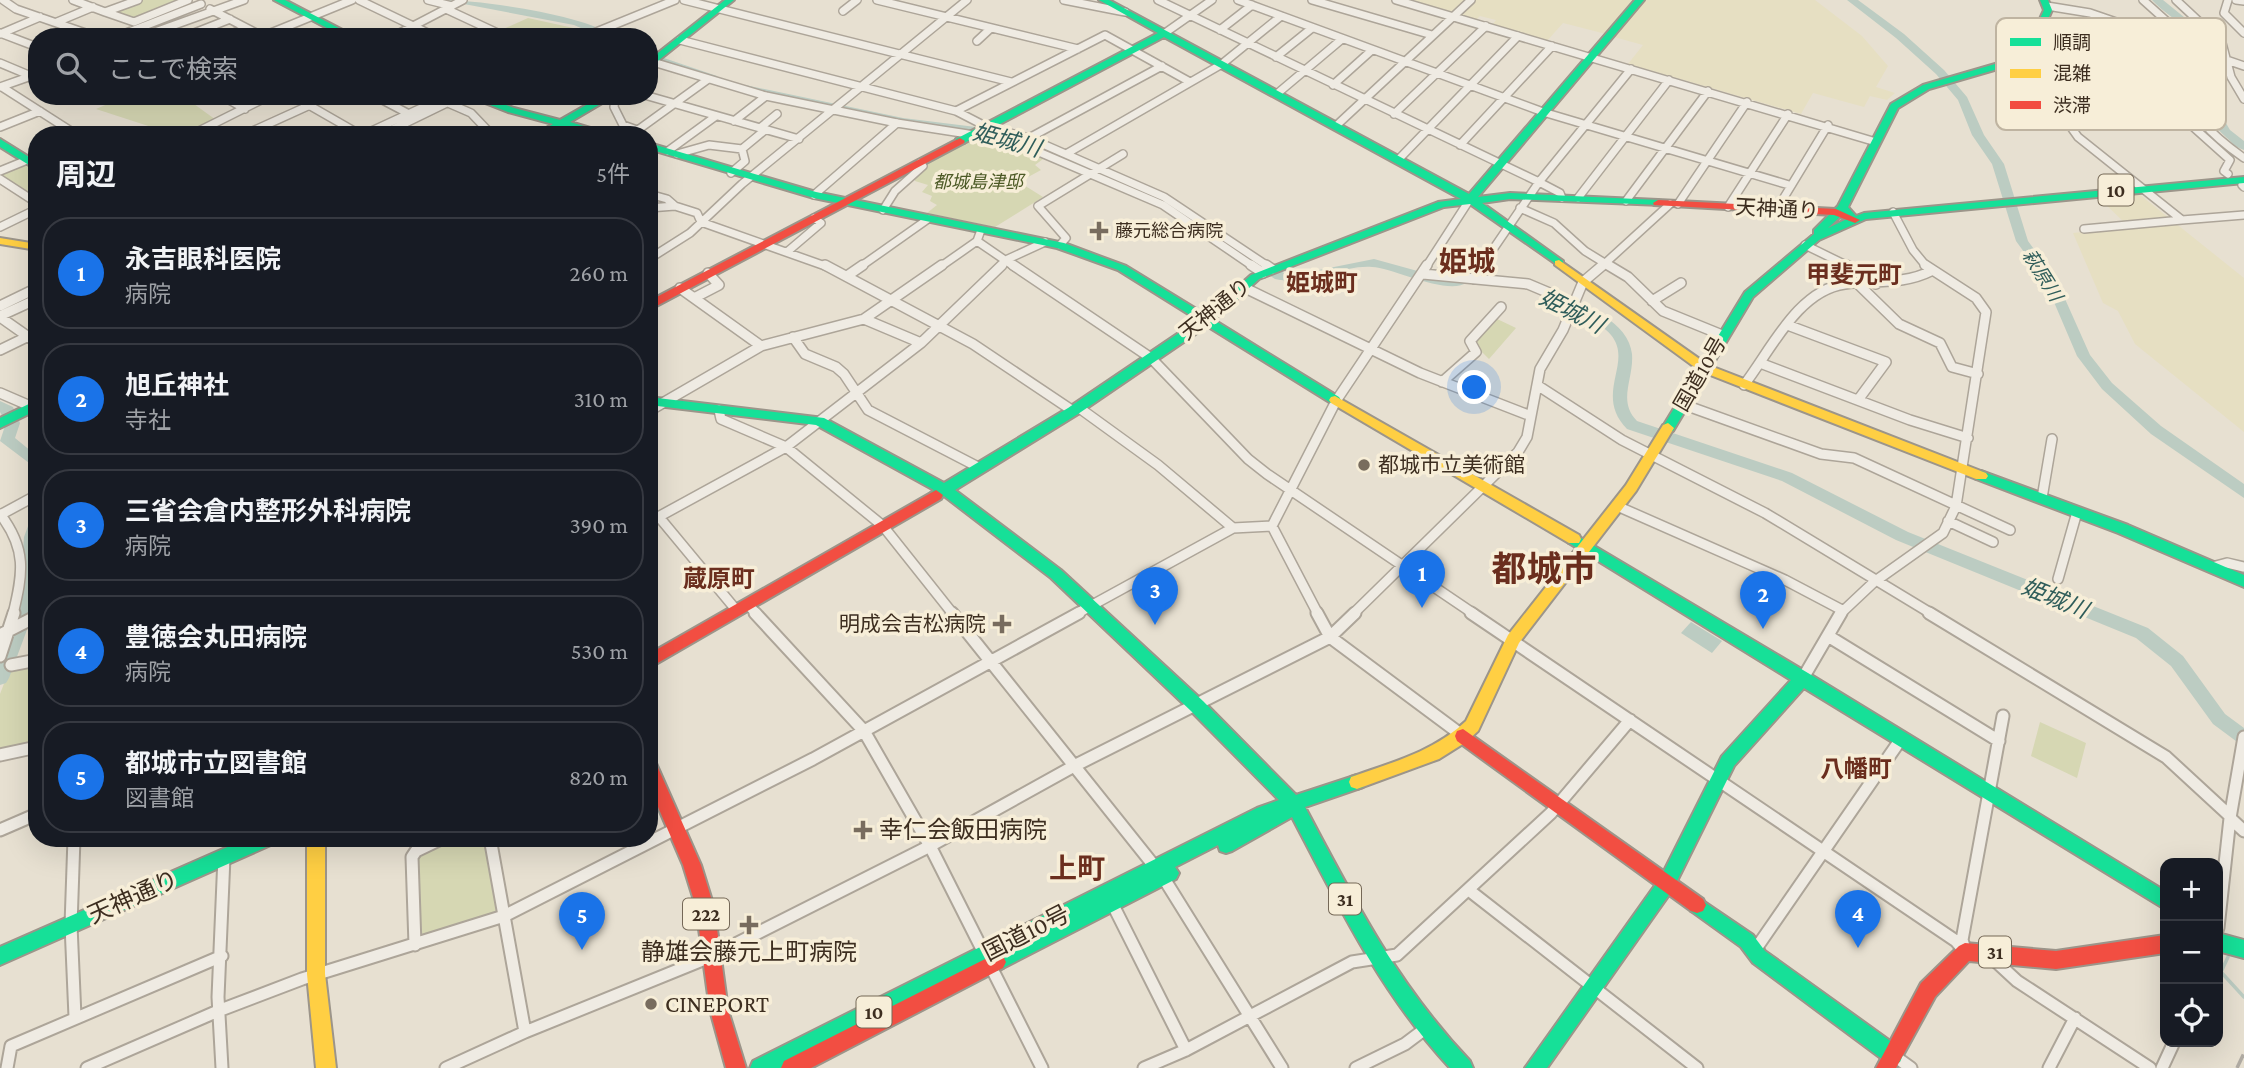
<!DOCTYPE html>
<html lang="ja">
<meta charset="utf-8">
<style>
:root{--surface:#171b24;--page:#242831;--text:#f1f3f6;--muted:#9ea1a6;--line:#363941;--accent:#1a73e8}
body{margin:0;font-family:"Crimson Pro","Noto Sans JP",serif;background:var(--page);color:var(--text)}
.controls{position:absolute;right:21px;bottom:21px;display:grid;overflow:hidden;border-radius:14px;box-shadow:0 7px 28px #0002}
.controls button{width:63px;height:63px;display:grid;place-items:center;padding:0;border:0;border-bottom:2px solid var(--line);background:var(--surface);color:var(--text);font:35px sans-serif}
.you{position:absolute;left:1475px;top:388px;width:24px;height:24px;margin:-18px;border:5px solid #fff;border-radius:50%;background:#1a73e8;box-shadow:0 0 0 10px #1a73e833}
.badge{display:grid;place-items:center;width:46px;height:46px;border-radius:50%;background:var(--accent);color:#fff;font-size:23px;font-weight:700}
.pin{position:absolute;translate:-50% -58px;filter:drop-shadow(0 2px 4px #0008)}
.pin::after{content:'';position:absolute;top:37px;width:24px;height:21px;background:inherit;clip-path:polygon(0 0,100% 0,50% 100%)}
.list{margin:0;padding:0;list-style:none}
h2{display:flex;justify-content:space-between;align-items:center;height:91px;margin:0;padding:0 28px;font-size:30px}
h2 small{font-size:23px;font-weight:400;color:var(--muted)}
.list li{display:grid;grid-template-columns:46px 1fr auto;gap:21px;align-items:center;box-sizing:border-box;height:112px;margin:0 14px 14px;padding:0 14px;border:2px solid var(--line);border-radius:28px}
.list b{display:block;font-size:26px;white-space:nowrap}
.list p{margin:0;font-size:23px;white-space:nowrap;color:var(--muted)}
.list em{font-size:23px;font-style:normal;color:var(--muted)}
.icon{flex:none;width:38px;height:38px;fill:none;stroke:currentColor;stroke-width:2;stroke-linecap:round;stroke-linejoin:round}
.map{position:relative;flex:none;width:2244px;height:1068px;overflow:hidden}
.search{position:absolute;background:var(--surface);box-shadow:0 7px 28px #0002;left:28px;top:28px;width:630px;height:77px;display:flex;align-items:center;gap:18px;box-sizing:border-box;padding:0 24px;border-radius:28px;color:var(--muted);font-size:26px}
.panel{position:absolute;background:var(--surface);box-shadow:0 7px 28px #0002;left:28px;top:126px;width:630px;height:721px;border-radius:28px}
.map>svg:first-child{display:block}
</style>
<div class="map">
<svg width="2244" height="1068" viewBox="0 0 2244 1068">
<rect width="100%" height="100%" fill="#e7e0d1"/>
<path fill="#e6dfc2" d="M1407,0H1636L1606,34L1563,23L1547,41L1493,24L1496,20L1480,16L1476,20Z
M1645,0H1815L1862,36L1888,66L1876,87L1895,93L1887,100L1870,96L1864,107L1813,93L1801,114L1628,64L1643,45L1614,37Z
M2139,194L2244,278V432L2135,344L2118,311L2103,303L2073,233L2129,227L2099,198Z"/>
<path fill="#d6d7b3" d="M141,0H186L136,20L111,11Z
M528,18L587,31C563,41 524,41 501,30Z
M126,96H183L216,120L186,135H176L96,109Z
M979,136L996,137L1047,156L1035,165L1041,170L1019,182L1043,197L995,227L927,213L937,205L930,201L932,196L922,192L928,185L915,181V175L934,159Z
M24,164L37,172V201L0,176V173Z
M1493,317L1516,328L1489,359L1474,344L1475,338Z
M37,662V733L33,744L0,753V694L10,668Z
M2040,722L2086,743L2077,778L2031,756Z
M447,838H484L497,908L494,915L422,937L416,858Z"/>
<path fill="#bcccc2" d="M1691,622L1722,641L1712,653L1681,633Z"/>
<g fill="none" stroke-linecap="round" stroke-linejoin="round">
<path stroke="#bcccc2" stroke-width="3.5" d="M2228,957L2221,972L2244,997"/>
<path fill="#bcccc2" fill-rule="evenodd" d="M443,0C481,0 586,15 616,37H602L574,25Z
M1847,0H1858L1904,34L1944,70L1967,97L1984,135L2004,164L2028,241L2057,281L2090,355L2112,383L2161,426L2244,484V498L2151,434L2102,389L2077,356L2045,281L2016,241L1992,164L1972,135L1958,100L1936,74L1896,38Z
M2152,0H2163L2195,26L2208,41L2217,64V108L2230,130L2244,141V150C2237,148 2232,143 2227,138C2191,107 2216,84 2202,49C2193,27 2167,17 2152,0Z
M649,53L717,76L718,78L709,80L649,60Z
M745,85L903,118L1008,131L1118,178L1116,180H1108L1002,136L903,124L741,90V86Z
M1139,185L1168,198L1284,273L1294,275L1374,259L1432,275L1461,278L1467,282C1450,297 1394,268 1372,267C1339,265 1309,287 1275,279L1160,204L1135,192L1133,189Z
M1558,296C1585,304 1629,322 1632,354C1634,379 1617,401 1637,421L1792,473L1908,532L2148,628L2183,656L2225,714L2244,728V747L2213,724L2171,666L2136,638L1896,540L1782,481L1627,429C1593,394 1634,363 1611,335C1598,319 1572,312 1553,303L1551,300Z
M0,401L13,407L20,423L15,438L37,456V469L0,441L6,423L0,412Z
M37,516L34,611L9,678L6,683L0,685V656L18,611L24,537L31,518Z"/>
<defs>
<path id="street-far2" d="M3,0L16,9L97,37
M73,0L105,12L138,0
M359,0L436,37
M428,0L452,6
M684,0L1011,82
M877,0L1078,49
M1064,0L1125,12
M1158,0L1539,182L1560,193L1562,198
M1238,0L1543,112L1789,185
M1312,0L1432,35
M1396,0L1876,142
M2143,0L2182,35C2185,48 2181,60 2182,73C2185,112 2214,137 2244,158
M2176,0L2222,43L2231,77L2244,99
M2228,0L2224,13L2244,33
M2236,0L2244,1
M2047,6L2090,13L2244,66
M210,9L264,37
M446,9L506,37
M843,11L857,0
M105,12L134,22L188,0
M57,22L93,7
M1220,30L1252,5
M0,33L37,47
M1165,33L1212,0
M0,34L40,17
M116,37L201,4
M141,37L244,0
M184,37L230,19
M224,37L246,28
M261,37L352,0
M392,37L463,0
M584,37L675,0
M680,40L956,111L987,127L1029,138L1164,197L1269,267
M977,41L991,28
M1276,57L1312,28
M653,62L766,96L897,123L1013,141L1163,205L1254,267
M0,63L31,76
M2005,64L2053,81L2068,123L2078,137L2182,220L2084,229
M2050,79L2069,74L2172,108L2230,160L2224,171L2228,174
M1333,85L1372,50
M0,87L37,74
M2,87L77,135
M1278,93L1342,39
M107,96L112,99L118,96
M222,96L245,109
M293,96L361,135
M375,96L409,114
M611,96L615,98L614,107L623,125L637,130
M648,96L799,139
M448,103L471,113L492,135
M956,111L1105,35L1190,82
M1394,114L1486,26
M734,121L766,96
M1337,125L1471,0
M0,127L40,111
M262,127L277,135
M760,128L777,114
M191,135L269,96
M244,135L310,105
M363,135L447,96
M381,135L461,96
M631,135L707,80
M1029,138L1162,66
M1460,145L1552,46
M742,149L765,130
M668,151L716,116
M677,154L709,145L742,149L745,161L731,173
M1066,154L1222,64L1281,16
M1399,159L1518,36
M0,171L37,156
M0,179L37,203
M2242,185L2244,187
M649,194L667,199L675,206
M814,195L897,123
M1578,198L1669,80
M1626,201L1708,91
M1678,204L1747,102
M1728,207L1788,114
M649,208L675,206L697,213L701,222L828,267
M1520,208L1554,223L1585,251L1611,267
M1777,209L1828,125
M883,210L895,191L923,166L920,163
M1893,212L1913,250L1927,267
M2182,220L2244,215
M0,227L37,209
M977,241L1015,267
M1060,245L1066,238L1038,206L1123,154
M1805,245L1850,267
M787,252L821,223L814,218
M649,259L690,233L742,184L967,0
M860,267L928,219
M940,267L977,241L981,230
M1000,267L1008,259L1045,242
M1426,267L1470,199
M1481,267L1539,182L1631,69
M1601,267L1670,204"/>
<path id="street-far1" d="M825,265L973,344L1073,411
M1013,265L1151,358L1248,459L1267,474L1474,614
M1251,265L1263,273
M1266,265L1272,269
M1608,265L1628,277L1663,311L1722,335
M1846,265L1869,276L1876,284
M1423,274L1528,284L1573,303
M847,276L863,265
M1473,279L1483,265
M1858,284L1899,324L1940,343L1952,367L1978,374
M1241,286L1420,373L1531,416
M680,288L761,346
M694,298L719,285L708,273
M1652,301L1681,283
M0,306L37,288
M0,316L37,299
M0,317L37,343
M864,319L921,343
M1790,326L1886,362L1858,400
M793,337L805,354L836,367L844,374L868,410L980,468
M0,350L37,332
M1760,363L1910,420L1968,438
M1442,382L1476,352L1470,341L1501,307
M1537,385L1622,440L1765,513L1932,614
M1744,385C1771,350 1798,290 1845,284C1876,280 1903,285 1931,271
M0,393L37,409
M1682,404L1821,454L1854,458L2010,530
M1078,407L1158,465L1233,528
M719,410L721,419L786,447L883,526L953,614
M649,411L761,346L864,319L942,265
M2042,498L2052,439
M1617,506L1785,580L1842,610
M0,514C27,549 23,573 13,614
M0,515L37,495
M659,517L737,611
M1948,521L1993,542
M649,522L786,447L921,343L1002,265
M1272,526L1336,401L1427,265
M1272,526L1318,614
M2212,567L2227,563L2244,567
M2058,579L2077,512
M748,605L757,614
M1076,614L1233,528L1272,526
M1353,614L1518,452L1527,437L1540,369L1563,330L1583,282L1603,265
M1840,614L1874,582L1943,533L1956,506L1986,312L1976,298L1925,265"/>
<path id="street" d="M755,613L864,731L930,846L1042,1068
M952,613L1163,877L1282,1068
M1317,613L1330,637L1463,736
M1471,613L1956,941L1965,952
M1929,613L2166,757L2230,816
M0,635L37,616
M1828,636L1999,741
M0,656L14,613
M11,665L37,660
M1803,678L1841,613
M0,755L37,747
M2230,818L2244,831
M0,830L37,814
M74,838L71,925L75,1017
M490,838L525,1032
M1470,891L1697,1068
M1113,905L1186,1050
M2218,928L2230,818L2244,737
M415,945L412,857L416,851L443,838
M1965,949L1962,940L2003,716
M1755,950L1901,739
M1990,956L2017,981L2150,1068
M1893,1055L1911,1068
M7,1068L11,1046L222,956
M87,1068L218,1011L302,979L504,916L813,759L1079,613
M222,1068L218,997L224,857
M446,1068L525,1032L710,957L930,846L1076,765L1330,637L1355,613
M1144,1068L1186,1050L1352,962L1397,955L1551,813L1630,720
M1356,1068L1405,1044L1425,1029
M2049,1068L2075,1018
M2162,1068L2174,1042"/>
<path id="fast" d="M274,0H285L356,37H344Z
M725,0H734L649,68V60Z
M1099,0H1109L1469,194L1635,0H1644L1478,197L1510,193L1658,200L1663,203L1662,205L1510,199L1482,203L1563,261V265L1559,266L1470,204L1444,207L1259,279L1214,320L1339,397L1341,400L1339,403H1331L1207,326L1078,414L955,490L1061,570L1203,701L1296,795L1357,775L1363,777L1365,782L1363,787L1305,807C1354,900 1397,984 1470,1061L1473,1068H1450C1381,994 1338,905 1292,817L1232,851L1226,853L1220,851L1218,845L1175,867L1179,873L1176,879L1003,968L997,971L991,968L988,962L780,1068H750L753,1061L1257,808L1279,800L1191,711L1051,578L944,496L936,500L931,499L929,495L934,490L816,425L649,405V397L824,418L944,483L1068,408L1198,320L1118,270L1057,248L814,198L649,149V143L816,192L1064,243L1126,266L1206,315L1251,275L1438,202L1461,199L1164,37L964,143H956V139L1158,33Z
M2040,0H2048L2052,10L2045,26L2008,66L1929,89L1898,108L1848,207L1856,216L1864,213L2244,177V183L1866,219L1819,240L1753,297L1673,431H1663L1662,428L1745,292L1814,234V230L1838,206L1891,104L1923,85L2002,62L2038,23L2044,10ZM1843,214L1847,219L1828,228Z
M467,96H482L514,108L560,120L602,96H614L570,122L614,135H596L563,126L548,135H535L553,124L508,112Z
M0,139L37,162V170L0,147Z
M37,400V410L0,428V418Z
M1981,471L2128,525L2244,575V587L2118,533L1976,479L1974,476L1976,473Z
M1574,534L1808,673L2165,891V909L1804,688L1734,766L1673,889L1547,1068H1525L1661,877L1722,756L1791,680L1569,543L1567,539L1569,535Z
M248,838H275L273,844L0,965V947Z
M1697,897L1753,935L1765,951L1900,1048L1903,1055L1900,1062L1893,1065L1886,1062L1753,963L1741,947L1691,911L1688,905L1691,899Z
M2218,933L2244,940V958L2218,951Z"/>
<path id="slow" d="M0,238L37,244V250L0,244Z
M1559,260L1708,365L1986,473L1988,476L1986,479H1976L1700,371L1555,265V261Z
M1335,396L1579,535L1581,539L1579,543H1569L1331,403L1329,400L1331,397Z
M1668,423L1674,428L1636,491L1519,643L1478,731L1466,742L1439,759L1357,789L1351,787L1349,782L1351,777C1393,762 1433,752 1466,721L1508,635L1626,485L1663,425Z
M307,838H325V974L336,1068H316L307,974Z"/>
<path id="jam" d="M960,138L965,141L964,143L649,310V301Z
M1658,200L1836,209L1860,220L1855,223L1834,215L1654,205L1653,203Z
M936,490L943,495L941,499L649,668V654Z
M1463,729L1703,899L1706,905L1703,911L1697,913L1691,911L1457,741L1455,736L1457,731Z
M649,759L655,761L701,865L714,907L728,1010L746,1068H726L710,1010L696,907L683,865L649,786Z
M2165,935V953L2056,969L1969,961L1935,997L1896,1068H1876L1921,983L1959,946L1965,943L2056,951Z
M997,953L1003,956L1006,962L1003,968L811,1068H781L784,1061Z"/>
</defs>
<use href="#street-far2" stroke="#ada599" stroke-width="10"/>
<use href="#street-far1" stroke="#ada599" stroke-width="12"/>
<use href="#street" stroke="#ada599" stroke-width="15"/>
<use href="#fast" stroke="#9c958a" stroke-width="4"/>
<use href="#slow" stroke="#9c958a" stroke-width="4"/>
<use href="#jam" stroke="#9c958a" stroke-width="4"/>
<use href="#street-far2" stroke="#efebe3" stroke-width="7"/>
<use href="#street-far1" stroke="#efebe3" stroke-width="9"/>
<use href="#street" stroke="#efebe3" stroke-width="11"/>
<use href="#fast" fill="#16e098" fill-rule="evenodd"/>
<use href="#slow" fill="#ffcf43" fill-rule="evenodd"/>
<use href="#jam" fill="#f24e42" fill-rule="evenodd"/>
<path stroke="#afaaa2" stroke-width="3.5" stroke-dasharray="15 15" stroke-linecap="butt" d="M2237,1068L2244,1053"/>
</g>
<g fill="#786c5e" stroke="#f7eed8" stroke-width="2.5">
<path d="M1095.5 220.5h7v7h7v7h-7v7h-7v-7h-7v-7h7z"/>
<circle cx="1364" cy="465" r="7"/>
<path d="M998.5 613.5h7v7h7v7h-7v7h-7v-7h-7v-7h7z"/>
<path d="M859.5 819.5h7v7h7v7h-7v7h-7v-7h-7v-7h7z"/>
<path d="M745.5 914.5h7v7h7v7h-7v7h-7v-7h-7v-7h7z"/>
<circle cx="651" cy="1004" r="7"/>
</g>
<g text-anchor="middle" stroke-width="7" stroke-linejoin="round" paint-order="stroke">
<g font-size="18" font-style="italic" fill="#4d5a26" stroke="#f7eed8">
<text x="978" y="188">都城島津邸</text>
</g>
<g font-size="18" fill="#3d2e20" stroke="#f7eed8" text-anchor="start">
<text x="1115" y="237">藤元総合病院</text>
</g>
<g fill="#f7eed8" stroke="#756857" stroke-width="2">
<rect x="2098.5" y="174.5" width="35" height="31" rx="5"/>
<rect x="1329" y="883.5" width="32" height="31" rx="5"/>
<rect x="683" y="898.5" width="46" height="31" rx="5"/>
<rect x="1979" y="936.5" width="32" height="31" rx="5"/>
<rect x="856.5" y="996.5" width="35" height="31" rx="5"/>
</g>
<g font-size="19" font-weight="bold" fill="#3d2e20">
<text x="2116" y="197">10</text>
<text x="1345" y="906">31</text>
<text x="706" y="921">222</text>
<text x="1995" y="959">31</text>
<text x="874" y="1019">10</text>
</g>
<g font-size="19" font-style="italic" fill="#2f5d5a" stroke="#f7eed8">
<text transform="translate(2043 275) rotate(58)" y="7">萩原川</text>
</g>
<g font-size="21" fill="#3d2e20" stroke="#f7eed8">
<text transform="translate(1777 209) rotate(3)" y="7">天神通り</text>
<text transform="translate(1215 309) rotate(-39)" y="7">天神通り</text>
<text transform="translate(1700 374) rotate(-60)" y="7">国道10号</text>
</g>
<g font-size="21" fill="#3d2e20" stroke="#f7eed8" text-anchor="start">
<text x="1378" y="472">都城市立美術館</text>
<text x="986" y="631" text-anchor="end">明成会吉松病院</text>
</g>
<g font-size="23" font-style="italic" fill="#2f5d5a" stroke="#f7eed8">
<text transform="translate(1007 140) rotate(15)" y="8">姫城川</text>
<text transform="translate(1572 311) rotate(27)" y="8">姫城川</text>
<text transform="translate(2055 598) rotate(22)" y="8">姫城川</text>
</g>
<g font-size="24" font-weight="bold" fill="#6b2e1e" stroke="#f7eed8">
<text x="1854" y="283">甲斐元町</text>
<text x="1322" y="291">姫城町</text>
<text x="719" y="587">蔵原町</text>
<text x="1856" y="777">八幡町</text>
</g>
<g font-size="24" fill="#3d2e20" stroke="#f7eed8" text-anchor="start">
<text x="879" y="838">幸仁会飯田病院</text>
<text x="749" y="960" text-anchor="middle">静雄会藤元上町病院</text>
<text x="665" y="1012">CINEPORT</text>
</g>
<g font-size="24" fill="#3d2e20" stroke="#f7eed8">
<text transform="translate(133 897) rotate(-24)" y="8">天神通り</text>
<text transform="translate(1026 933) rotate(-27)" y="8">国道10号</text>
</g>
<g font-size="28" font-weight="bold" fill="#6b2e1e" stroke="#f7eed8">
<text x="1467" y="271">姫城</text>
</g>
<g font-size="28" font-weight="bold" fill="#6b2e1e" stroke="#f7eed8">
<text x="1077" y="878">上町</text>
</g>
<g font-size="35" font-weight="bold" fill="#6b2e1e" stroke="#f7eed8">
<text x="1544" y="581">都城市</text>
</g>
</g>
<rect x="1996" y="18" width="230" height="112" rx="10" fill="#f7eed8" stroke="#bfb4a1" stroke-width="2"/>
<rect x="2010" y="38" width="31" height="8" fill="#16e098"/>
<rect x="2010" y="69" width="31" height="9" fill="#ffcf43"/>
<rect x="2010" y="101" width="31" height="8" fill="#f24e42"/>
<g font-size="19" fill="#3d2e20">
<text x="2053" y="49">順調</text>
<text x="2053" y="80">混雑</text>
<text x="2053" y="112">渋滞</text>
</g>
</svg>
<div class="controls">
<button>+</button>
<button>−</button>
<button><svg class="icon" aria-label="locate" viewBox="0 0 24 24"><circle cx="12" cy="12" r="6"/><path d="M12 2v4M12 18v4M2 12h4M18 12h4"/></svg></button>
</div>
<div class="you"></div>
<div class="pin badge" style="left:1422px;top:608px">1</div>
<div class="pin badge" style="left:1763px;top:629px">2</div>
<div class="pin badge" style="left:1155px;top:625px">3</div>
<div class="pin badge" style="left:1858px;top:948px">4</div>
<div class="pin badge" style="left:582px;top:950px">5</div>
<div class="search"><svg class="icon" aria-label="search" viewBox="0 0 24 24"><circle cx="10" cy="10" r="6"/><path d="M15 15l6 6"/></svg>ここで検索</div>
<section class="panel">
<h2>周辺<small>5件</small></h2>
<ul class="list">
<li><span class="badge">1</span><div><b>永吉眼科医院</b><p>病院</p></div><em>260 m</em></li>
<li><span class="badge">2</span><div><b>旭丘神社</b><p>寺社</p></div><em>310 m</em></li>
<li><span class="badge">3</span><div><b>三省会倉内整形外科病院</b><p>病院</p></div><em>390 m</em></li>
<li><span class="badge">4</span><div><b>豊徳会丸田病院</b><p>病院</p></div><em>530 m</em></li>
<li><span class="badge">5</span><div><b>都城市立図書館</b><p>図書館</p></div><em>820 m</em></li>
</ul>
</section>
</div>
